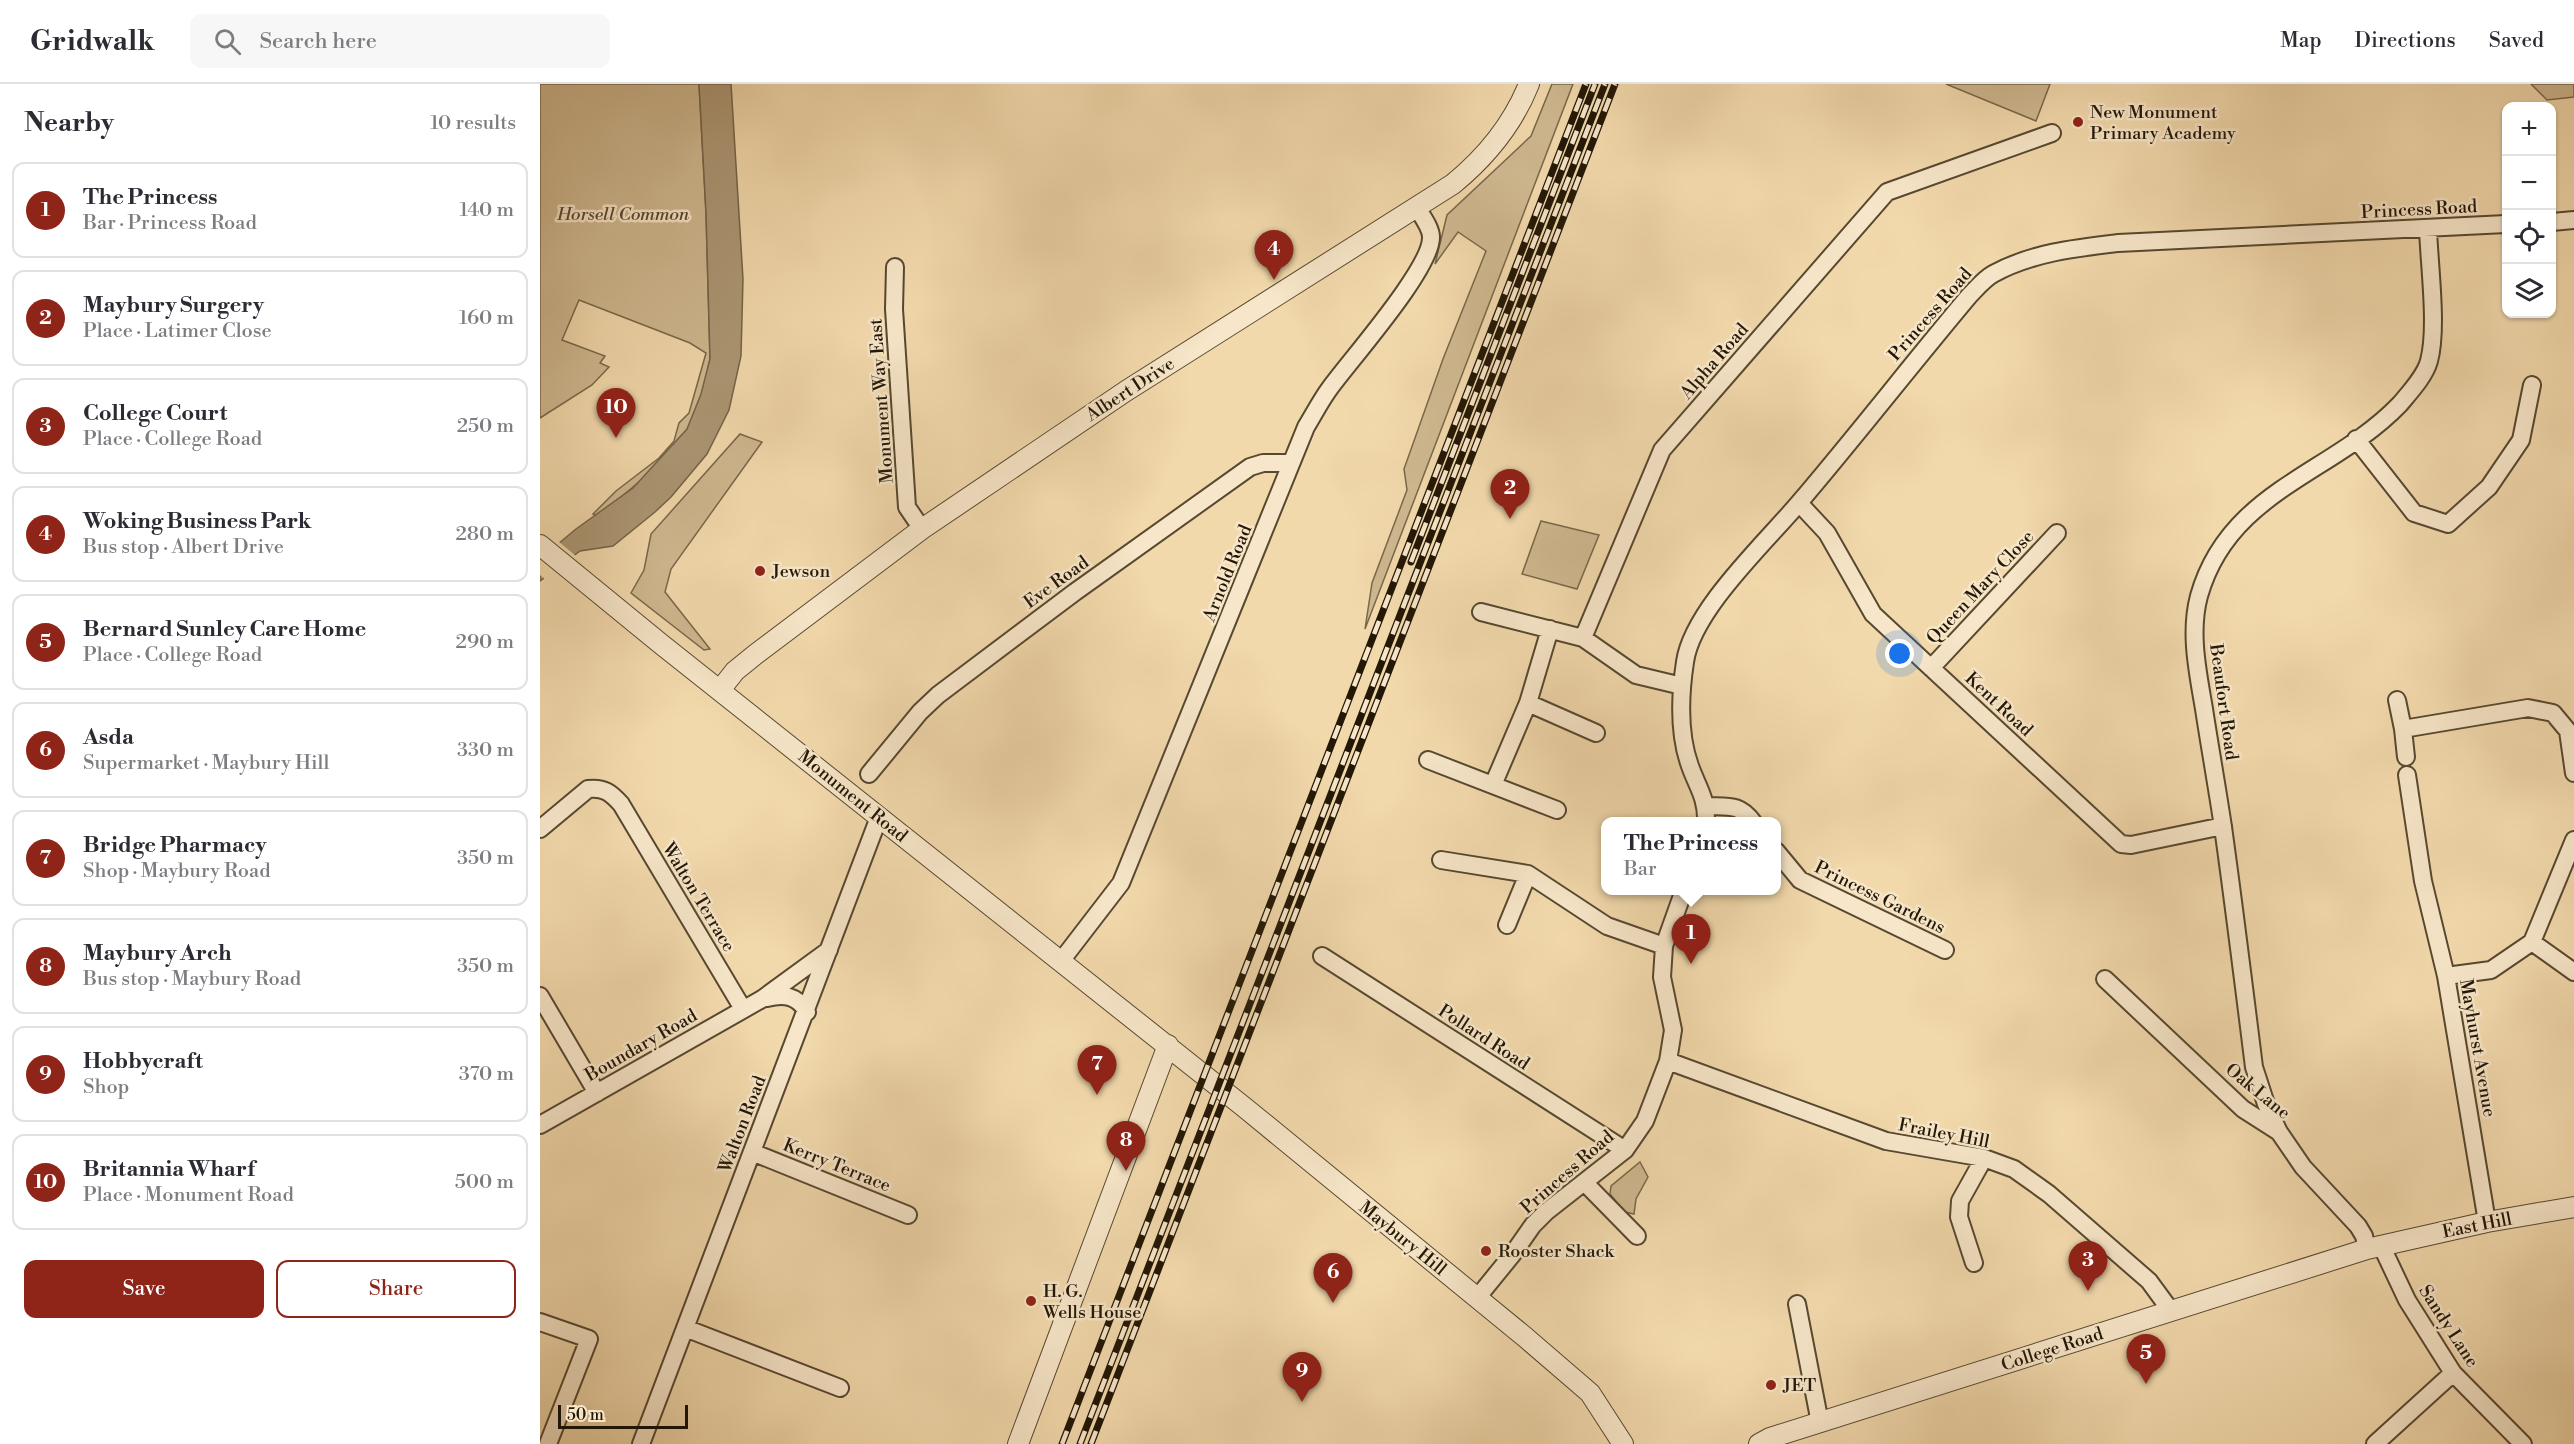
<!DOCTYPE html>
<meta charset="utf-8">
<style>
:root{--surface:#fff;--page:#f7f7f7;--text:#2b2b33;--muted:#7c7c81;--line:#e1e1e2;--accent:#8f2418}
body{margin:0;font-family:"Libre Bodoni",serif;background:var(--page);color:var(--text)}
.controls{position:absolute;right:18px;top:18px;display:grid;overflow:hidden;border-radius:12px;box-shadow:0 2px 4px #0004}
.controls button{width:54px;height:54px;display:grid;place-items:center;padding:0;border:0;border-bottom:2px solid var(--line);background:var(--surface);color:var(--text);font:30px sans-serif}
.scale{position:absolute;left:18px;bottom:15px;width:130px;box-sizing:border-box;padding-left:6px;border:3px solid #231706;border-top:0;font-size:16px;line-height:21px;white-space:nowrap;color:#231706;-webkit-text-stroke:4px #f7e6c9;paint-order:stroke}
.you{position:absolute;left:1360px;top:570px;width:21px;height:21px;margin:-15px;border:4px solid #fff;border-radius:50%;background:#1a73e8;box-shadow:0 0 0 9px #1a73e833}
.badge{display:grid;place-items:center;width:39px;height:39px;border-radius:50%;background:var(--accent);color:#fff;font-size:20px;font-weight:700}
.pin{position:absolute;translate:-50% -50px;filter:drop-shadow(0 2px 3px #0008)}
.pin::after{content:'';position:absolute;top:32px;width:21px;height:18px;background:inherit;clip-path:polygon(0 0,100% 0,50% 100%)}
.popup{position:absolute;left:1061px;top:733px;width:180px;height:78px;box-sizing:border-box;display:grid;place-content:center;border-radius:12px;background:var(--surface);filter:drop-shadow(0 2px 4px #0005);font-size:20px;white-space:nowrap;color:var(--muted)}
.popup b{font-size:22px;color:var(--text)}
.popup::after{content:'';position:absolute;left:50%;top:100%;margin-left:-12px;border:12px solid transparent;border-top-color:var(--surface)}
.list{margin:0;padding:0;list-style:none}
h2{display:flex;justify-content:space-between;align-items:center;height:78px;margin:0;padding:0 24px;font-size:26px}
h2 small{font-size:20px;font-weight:400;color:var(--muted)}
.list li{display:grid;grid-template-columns:39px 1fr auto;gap:18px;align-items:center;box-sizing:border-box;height:96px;margin:0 12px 12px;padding:0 12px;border:2px solid var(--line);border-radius:12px}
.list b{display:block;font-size:22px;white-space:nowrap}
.list p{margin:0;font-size:20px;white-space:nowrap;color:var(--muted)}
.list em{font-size:20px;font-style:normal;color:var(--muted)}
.actions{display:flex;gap:12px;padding:18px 24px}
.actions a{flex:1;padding:14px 0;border:2px solid var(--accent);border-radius:12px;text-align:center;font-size:21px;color:var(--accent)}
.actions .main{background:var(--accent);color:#fff}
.icon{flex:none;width:33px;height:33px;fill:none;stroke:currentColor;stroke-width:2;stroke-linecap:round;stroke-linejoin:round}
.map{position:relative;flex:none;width:2034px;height:1360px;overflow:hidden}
header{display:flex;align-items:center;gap:36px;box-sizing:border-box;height:84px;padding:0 30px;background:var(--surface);border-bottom:2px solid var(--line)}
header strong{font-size:28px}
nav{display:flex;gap:33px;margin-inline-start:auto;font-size:21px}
.search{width:420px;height:54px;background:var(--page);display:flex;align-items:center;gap:15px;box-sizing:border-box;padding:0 21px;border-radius:12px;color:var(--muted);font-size:22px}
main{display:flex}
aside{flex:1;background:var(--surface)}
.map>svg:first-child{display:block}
</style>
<header>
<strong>Gridwalk</strong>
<div class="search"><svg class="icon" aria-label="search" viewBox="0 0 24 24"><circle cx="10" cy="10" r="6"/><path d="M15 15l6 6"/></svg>Search here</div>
<nav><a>Map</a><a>Directions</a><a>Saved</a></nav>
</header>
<main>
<aside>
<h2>Nearby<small>10 results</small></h2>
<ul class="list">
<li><span class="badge">1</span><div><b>The Princess</b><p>Bar · Princess Road</p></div><em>140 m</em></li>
<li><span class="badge">2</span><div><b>Maybury Surgery</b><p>Place · Latimer Close</p></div><em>160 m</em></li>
<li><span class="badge">3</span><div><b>College Court</b><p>Place · College Road</p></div><em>250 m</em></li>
<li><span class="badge">4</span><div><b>Woking Business Park</b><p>Bus stop · Albert Drive</p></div><em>280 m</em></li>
<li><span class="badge">5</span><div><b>Bernard Sunley Care Home</b><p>Place · College Road</p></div><em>290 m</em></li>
<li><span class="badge">6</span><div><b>Asda</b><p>Supermarket · Maybury Hill</p></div><em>330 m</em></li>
<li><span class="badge">7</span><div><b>Bridge Pharmacy</b><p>Shop · Maybury Road</p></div><em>350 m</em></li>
<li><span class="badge">8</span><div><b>Maybury Arch</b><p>Bus stop · Maybury Road</p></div><em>350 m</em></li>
<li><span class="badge">9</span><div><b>Hobbycraft</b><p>Shop</p></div><em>370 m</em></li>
<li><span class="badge">10</span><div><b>Britannia Wharf</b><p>Place · Monument Road</p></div><em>500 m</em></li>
</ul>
<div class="actions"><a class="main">Save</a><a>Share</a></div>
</aside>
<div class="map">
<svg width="2034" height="1360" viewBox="0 0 2034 1360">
<rect width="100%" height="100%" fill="#f2d9ac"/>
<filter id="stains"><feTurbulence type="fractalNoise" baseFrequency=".00333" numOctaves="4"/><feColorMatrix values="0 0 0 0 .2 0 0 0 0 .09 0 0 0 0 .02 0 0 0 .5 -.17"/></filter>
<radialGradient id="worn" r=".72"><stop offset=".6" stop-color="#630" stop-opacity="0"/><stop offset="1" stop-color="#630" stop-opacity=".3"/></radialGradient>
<path fill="#cfb890" stroke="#79684b" stroke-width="1.5" d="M0,0H159L166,129L170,275C165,298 159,325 147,346C127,377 86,410 57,432L53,430L76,407L119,374L134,357L139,339L149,329L166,269L150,259L39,216L22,256L65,272L60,279L69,283L52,301L0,334Z
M1012,0H1033L825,545L832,499L867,406L864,385L903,275L946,167L918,148L895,180L907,131L991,52Z
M1406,0H1510L1496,37Z
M1991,0H2034V13L2007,16Z
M200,350L222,358L131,485L125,508L170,565L164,566L91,509L104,486L111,450Z
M1001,437L1059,451L1037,505L982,490Z
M1100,1078L1108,1093L1096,1115L1094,1130L1085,1128L1070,1110L1071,1102Z"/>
<path fill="#ac9774" stroke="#756448" stroke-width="1.5" d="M159,0H191L203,195L201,272L189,326L167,370L131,413L115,428L73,462L40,467L0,497V475L36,445L93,404L147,345L161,310L170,275L166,129Z"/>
<path fill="#f2d9ac" d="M18,457L37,473L6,496L0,491V471Z"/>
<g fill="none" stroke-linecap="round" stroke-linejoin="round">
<defs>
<path id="minor" d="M2012,138L2034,136
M355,183L354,225L367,423L382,445
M1816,355L1874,429L1908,440L1949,403L1981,356L1992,301
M1259,419L1287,449L1333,530L1581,760L1591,761L1683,742
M941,528L1043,554L1096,591L1142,602
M1043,554L1122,366L1347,108L1512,49
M1391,584L1517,449
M1857,616L1863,645
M988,619L1056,649
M1866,673L1863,645L1988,624L2013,629L2028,647L2034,689
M888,676L1017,726
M329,690L380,628L398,611L535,508L710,383L723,379H751
M1867,691L1883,797L1906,892L1947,1138
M953,701L988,619L1010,545
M1166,722C1188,723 1199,719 1213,738
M1166,738C1167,714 1157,702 1150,682C1138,649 1140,611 1145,578C1152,527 1224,460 1258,420C1316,352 1371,281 1429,212C1436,205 1444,195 1453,190C1491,169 1535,164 1578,159L1966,140
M0,745L48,705C64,703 71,709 81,720L203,925
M1236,767L1260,796L1405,866
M901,776L988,790L1067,842L1124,862
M967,841L988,790
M1992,858L2034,888
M782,872L1085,1066
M521,877L581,799L766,343C774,330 781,316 790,304C811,275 892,184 891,153C891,144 882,132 877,124
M1906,892L1951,886L1992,858L2034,756
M1565,895L1703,1025L1739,1048L1763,1083L1818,1142L1824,1152L1827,1165
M0,912L57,1009
M227,914C244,910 257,911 267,928
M1128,977L1346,1057L1444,1074L1474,1085L1509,1110L1609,1197L1631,1227
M0,1041L222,915L289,866
M1739,1048L1726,1020L1714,983C1704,903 1694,822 1683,743C1677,703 1670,664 1664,625C1658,589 1649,549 1659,512C1689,406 1793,390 1860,320C1870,308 1885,292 1889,277C1898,244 1889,180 1888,144
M212,1068L368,1131
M1045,1099L1097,1152
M1841,1161L1867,1216L1913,1289L1983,1360
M1434,1179L1419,1133L1420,1117L1444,1074
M937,1214L972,1171L993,1141L1006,1128L1085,1066L1105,1037L1128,977L1133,946L1122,893L1124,862L1144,806
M1257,1220L1280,1339
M0,1238L49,1255L8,1360
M145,1244L300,1304
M101,1360L339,733
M1835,1360L1913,1289"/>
<path id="tertiary" d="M0,461L121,560L704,1023L985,1253L1050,1309L1083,1360
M180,606L195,587L216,570L382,445L586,307L913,100C946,73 973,40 989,0
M478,1360L628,961
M1219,1360L1230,1354L1827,1165L1947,1138L2034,1123"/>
</defs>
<use href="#minor" stroke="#574830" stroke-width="20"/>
<use href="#tertiary" stroke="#574830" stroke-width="22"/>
<use href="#minor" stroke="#f7e6c9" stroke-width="16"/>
<use href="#tertiary" stroke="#f7e6c9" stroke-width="20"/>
<defs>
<path id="rail" d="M871,478L1055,0
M522,1360L1046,0
M540,1360L1065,0
M551,1360L1075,0"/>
</defs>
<use href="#rail" stroke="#231706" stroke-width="7"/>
<use href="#rail" stroke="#f7e6c9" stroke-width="4.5" stroke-dasharray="14" stroke-linecap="butt"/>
</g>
<g fill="#8f2418" stroke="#f7e6c9" stroke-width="2">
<circle cx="1538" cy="38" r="6"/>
<circle cx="220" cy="487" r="6"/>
<circle cx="946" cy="1167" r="6"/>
<circle cx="491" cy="1217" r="6"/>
<circle cx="1231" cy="1301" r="6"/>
</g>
<g text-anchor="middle" stroke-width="5" stroke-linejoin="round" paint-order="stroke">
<g font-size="18" fill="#231706" stroke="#f7e6c9" text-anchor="start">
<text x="1550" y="34">New Monument<tspan x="1550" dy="21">Primary Academy</tspan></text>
<text x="232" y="493">Jewson</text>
<text x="958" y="1173">Rooster Shack</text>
<text x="503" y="1213">H. G.<tspan x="503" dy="21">Wells House</tspan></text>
<text x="1243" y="1307">JET</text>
</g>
<g font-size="18" fill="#231706" stroke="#f7e6c9">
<text transform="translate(1879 125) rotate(-3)" y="6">Princess Road</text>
<text transform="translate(1390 230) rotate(-49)" y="6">Princess Road</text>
<text transform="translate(1174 277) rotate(-49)" y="6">Alpha Road</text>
<text transform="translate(590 305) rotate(-33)" y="6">Albert Drive</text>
<text transform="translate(341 317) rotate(-94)" y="6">Monument Way East</text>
<text transform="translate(687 489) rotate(-68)" y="6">Arnold Road</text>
<text transform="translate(516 498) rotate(-36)" y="6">Eve Road</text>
<text transform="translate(1440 503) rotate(-47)" y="6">Queen Mary Close</text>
<text transform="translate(1684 618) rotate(82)" y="6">Beaufort Road</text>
<text transform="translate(1459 620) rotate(43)" y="6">Kent Road</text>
<text transform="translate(313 712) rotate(39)" y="6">Monument Road</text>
<text transform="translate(159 813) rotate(59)" y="6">Walton Terrace</text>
<text transform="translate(1340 813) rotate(26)" y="6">Princess Gardens</text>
<text transform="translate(944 953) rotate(33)" y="6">Pollard Road</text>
<text transform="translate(101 961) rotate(-30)" y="6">Boundary Road</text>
<text transform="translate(1938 964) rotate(80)" y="6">Mayhurst Avenue</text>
<text transform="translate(1718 1007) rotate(39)" y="6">Oak Lane</text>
<text transform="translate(202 1040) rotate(-69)" y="6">Walton Road</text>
<text transform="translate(1404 1049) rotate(11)" y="6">Frailey Hill</text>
<text transform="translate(297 1081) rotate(22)" y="6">Kerry Terrace</text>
<text transform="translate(1027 1088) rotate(-41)" y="6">Princess Road</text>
<text transform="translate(1937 1141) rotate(-11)" y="6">East Hill</text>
<text transform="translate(863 1154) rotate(39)" y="6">Maybury Hill</text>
<text transform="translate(1909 1242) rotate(57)" y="6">Sandy Lane</text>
<text transform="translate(1512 1265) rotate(-18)" y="6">College Road</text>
</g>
<g font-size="18" font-style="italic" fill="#57472f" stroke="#f7e6c9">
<text x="83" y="136">Horsell Common</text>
</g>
</g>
<rect width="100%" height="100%" filter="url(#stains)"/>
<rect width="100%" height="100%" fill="url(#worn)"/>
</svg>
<div class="controls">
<button>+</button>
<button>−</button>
<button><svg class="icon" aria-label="locate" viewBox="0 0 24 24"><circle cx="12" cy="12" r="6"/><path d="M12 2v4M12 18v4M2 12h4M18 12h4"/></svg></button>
<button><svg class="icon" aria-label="layers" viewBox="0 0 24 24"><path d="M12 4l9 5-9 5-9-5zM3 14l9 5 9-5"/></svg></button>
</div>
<div class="scale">50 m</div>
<div class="you"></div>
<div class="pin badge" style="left:1151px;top:880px">1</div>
<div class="popup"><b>The Princess</b>Bar</div>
<div class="pin badge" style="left:970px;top:435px">2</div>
<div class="pin badge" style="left:1548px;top:1207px">3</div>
<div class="pin badge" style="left:734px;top:196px">4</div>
<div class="pin badge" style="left:1606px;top:1300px">5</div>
<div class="pin badge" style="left:793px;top:1219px">6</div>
<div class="pin badge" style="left:557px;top:1011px">7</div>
<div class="pin badge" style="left:586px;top:1087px">8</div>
<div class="pin badge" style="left:762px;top:1318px">9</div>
<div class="pin badge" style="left:76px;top:354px">10</div>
</div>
</main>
